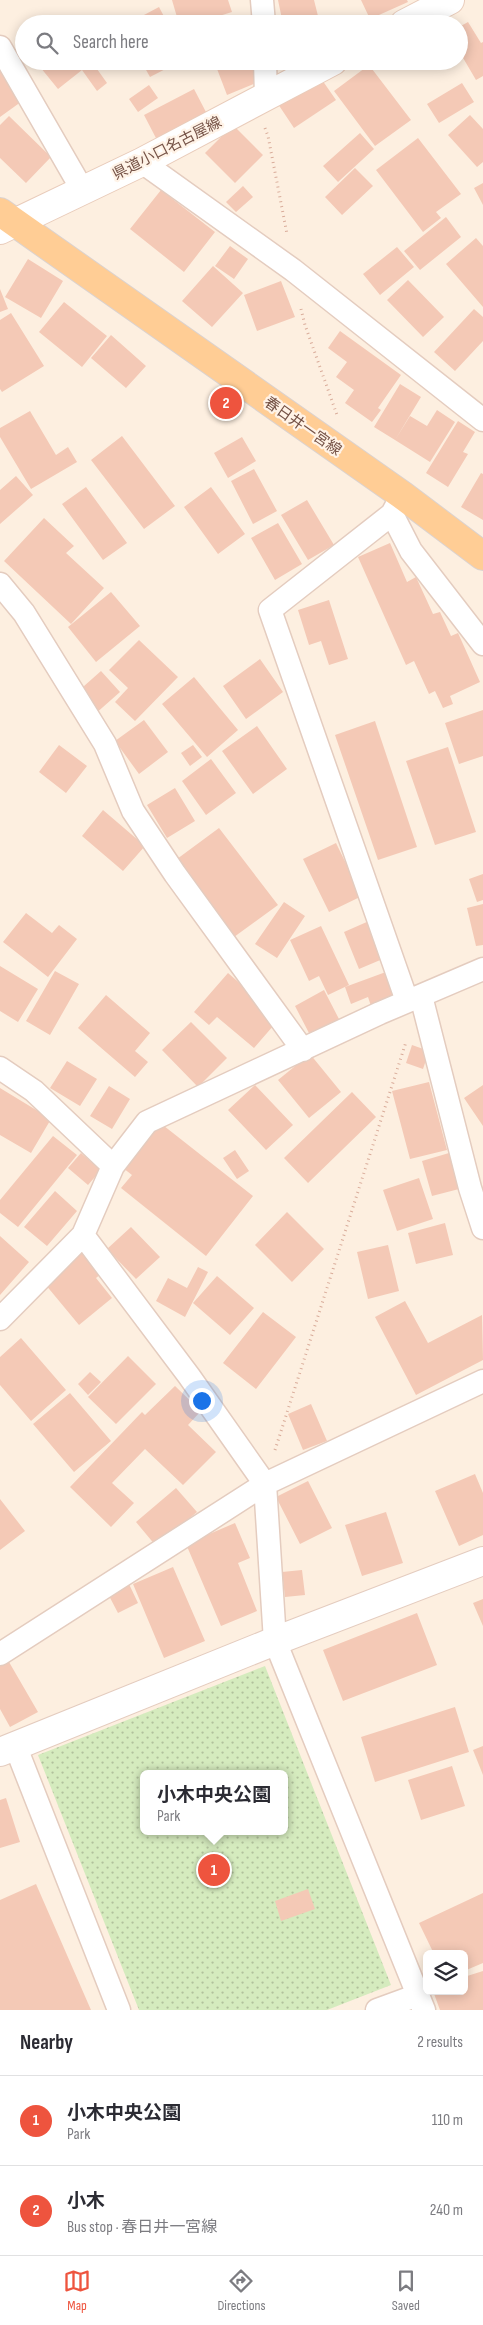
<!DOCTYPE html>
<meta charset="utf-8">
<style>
:root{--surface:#fff;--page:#f2f2f3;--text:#2b2b33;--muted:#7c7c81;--line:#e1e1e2;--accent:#ee543e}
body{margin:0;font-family:"Sofia Sans Condensed","Noto Sans JP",sans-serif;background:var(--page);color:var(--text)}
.controls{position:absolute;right:15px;bottom:15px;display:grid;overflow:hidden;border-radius:8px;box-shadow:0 2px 12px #0003}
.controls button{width:45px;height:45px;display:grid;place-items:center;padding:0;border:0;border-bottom:1px solid var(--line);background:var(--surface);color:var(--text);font:25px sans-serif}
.you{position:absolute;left:201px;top:1400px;width:18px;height:18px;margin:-12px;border:4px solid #fff;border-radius:50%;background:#1a73e8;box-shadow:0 0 0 8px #1a73e833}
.badge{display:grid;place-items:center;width:32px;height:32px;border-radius:50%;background:var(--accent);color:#fff;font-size:16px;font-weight:700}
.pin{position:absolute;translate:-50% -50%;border:2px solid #fff;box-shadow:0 1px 5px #0006}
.popup{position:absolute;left:140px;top:1770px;width:148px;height:65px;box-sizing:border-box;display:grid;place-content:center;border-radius:8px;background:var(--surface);filter:drop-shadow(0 1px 4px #0005);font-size:16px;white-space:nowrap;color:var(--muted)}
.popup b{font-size:19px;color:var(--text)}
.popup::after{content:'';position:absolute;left:50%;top:100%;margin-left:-10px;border:10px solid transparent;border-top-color:var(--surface)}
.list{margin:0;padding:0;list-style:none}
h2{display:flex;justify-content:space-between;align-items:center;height:65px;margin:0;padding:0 20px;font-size:21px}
h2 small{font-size:16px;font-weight:400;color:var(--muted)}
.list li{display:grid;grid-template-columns:32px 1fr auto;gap:15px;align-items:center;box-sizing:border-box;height:90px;padding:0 20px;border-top:1px solid var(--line)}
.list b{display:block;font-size:19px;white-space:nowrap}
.list p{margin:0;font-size:16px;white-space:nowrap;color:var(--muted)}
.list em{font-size:16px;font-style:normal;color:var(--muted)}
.icon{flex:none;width:28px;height:28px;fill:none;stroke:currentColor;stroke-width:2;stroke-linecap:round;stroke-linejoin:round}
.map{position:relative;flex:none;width:483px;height:2010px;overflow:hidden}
.search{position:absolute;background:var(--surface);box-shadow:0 2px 12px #0003;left:15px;right:15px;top:15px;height:55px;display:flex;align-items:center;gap:12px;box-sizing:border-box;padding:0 18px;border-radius:28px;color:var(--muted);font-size:19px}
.sheet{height:245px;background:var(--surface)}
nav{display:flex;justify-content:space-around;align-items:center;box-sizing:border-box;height:70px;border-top:1px solid var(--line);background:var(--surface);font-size:14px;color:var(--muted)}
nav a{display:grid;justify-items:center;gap:2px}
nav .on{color:var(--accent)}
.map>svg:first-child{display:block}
</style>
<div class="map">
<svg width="483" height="2010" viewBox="0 0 483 2010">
<defs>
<pattern id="park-dots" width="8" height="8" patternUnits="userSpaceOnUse" patternTransform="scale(1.25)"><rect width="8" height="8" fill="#d5ebbe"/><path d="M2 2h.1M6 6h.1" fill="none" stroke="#b1c19c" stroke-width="1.8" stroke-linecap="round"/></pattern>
</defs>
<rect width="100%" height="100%" fill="#fdefe0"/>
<path fill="url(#park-dots)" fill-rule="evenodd" d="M265,1666L391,1985L327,2010H139L38,1755ZM144,1774H284V1831H144Z"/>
<path fill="#f4c9b6" d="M172,0H228L232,12L216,17L219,24H179Z
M278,0H314L320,24H283Z
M361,0H407L408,2L370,19Z
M159,7L168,24H127Z
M468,22L481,43L483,42V76L476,80L459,51V27Z
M38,61H92L84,67L92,62L107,83L97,91L82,70L58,89L36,62Z
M141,61H181L150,77Z
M214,61H256L263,80L227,95Z
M369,65L411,120L375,146L334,91Z
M0,66L25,99L0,117Z
M320,77L336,100L294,128L278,104Z
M462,83L474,102L439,123L427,104Z
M149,85L158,98L138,112L129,99Z
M194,89L207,114L157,140L144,115Z
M470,115L483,129V162L477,167L448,135Z
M9,116L51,157L26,183L0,158V125Z
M233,125L263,155L235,183L205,153Z
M360,133L374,149L338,182L323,166Z
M418,138L461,194L436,212L441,218L423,232L376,170Z
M355,168L373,186L342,215L325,197Z
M483,183V205L474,188Z
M243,186L253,197L236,212L226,202Z
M161,190L215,232L184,272L130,229Z
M446,217L461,237L420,270L404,251Z
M476,238L483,246V307L446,264Z
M230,246L248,259L234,279L215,266Z
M397,247L414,267L380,295L363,274Z
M28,259L63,281L41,318L5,297Z
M213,266L243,293L212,327L182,301Z
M408,280L444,317L423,337L387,300Z
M281,281L295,317L257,331L244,295Z
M0,289L8,309L0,312Z
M64,302L107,336L82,367L39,332Z
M474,309L483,317V341L455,371L434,352Z
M11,313L44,366L2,392L0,389V320Z
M340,331L401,375L378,408L381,410L372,422L345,403L354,390L336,377L347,362L328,348Z
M111,335L146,366L126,388L91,358Z
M400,384L421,397L395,440L374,427Z
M437,410L455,422L430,462L395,440L410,416L427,426Z
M30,411L56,455L68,447L77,462L31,489L0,437V428Z
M458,421L475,432L463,452L468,454L448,487L426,473Z
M122,436L175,506L144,529L91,460Z
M242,437L256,461L228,478L214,453Z
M254,469L277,511L253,524L231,481Z
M481,473L483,474V520L461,507Z
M16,476L33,495L0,524V490Z
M86,487L127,543L103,560L62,504Z
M211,487L245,534L218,554L184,507Z
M307,500L334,545L308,560L281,515Z
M44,518L74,546L66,553L104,588L71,624L4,561Z
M278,523L302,564L275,580L251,538Z
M390,543L407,582L416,577L433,614L440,612L451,636L458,633L480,682L450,696L453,704L443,708L435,691L429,694L414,661L406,665L358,557Z
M111,592L140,626L96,662L68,627Z
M329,600L348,659L329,665L321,641L309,645L298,610Z
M139,640L178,677L135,721L115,702L128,688L109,670Z
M260,659L283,692L246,719L223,686Z
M101,671L120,692L94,715L75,694Z
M194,677L238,730L207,757L162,704Z
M483,710V756L459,764L445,723Z
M144,720L168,752L139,774L115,741Z
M375,721L417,847L378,860L335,735Z
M257,726L287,769L253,794L222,751Z
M59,745L87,766L66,793L39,772Z
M193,745L202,757L190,766L181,753Z
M448,747L476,832L435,845L406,761Z
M211,759L236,793L206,815L182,781Z
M175,788L195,821L167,838L147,805Z
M103,810L145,846L123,871L82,836Z
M219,828L278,905L234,937L177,859Z
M336,843L362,896L329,912L303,859Z
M483,874V900L477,902L469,879Z
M284,902L305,916L277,958L255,944Z
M483,904V945L476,946L467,908Z
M26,913L52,933L59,925L77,939L48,977L3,942Z
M369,921L385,958L359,969L344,932Z
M321,926L349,985L328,995L319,976L309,981L290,940Z
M0,966L38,989L18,1022L0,1011Z
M394,969L404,997L372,1009L368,997L351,1004L345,987Z
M55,971L79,984L50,1035L26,1021Z
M228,973L280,1018L254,1048L217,1017L209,1025L194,1012Z
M324,990L339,1019L310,1035L295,1006Z
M106,995L150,1033L135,1051L148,1062L135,1077L78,1028Z
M191,1022L227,1058L198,1087L162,1050Z
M412,1045L429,1051L423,1069L406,1063Z
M310,1054L341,1092L309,1118L278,1080Z
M67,1061L97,1079L80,1106L50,1088Z
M429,1082L447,1150L410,1159L392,1091Z
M255,1085L293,1125L266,1150L228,1110Z
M483,1085V1126L464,1098Z
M109,1086L130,1099L112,1129L90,1116Z
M0,1088L51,1119L31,1153L0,1135Z
M352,1092L376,1117L308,1183L284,1158Z
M159,1122L253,1196L206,1256L121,1188L132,1175L123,1168Z
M53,1136L77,1155L18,1227L0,1213V1200Z
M235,1150L249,1171L237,1179L223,1158Z
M81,1153L101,1170L88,1185L68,1168Z
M449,1153L459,1189L432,1196L422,1161Z
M419,1178L433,1219L397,1231L383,1190Z
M55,1191L77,1211L47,1246L24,1227Z
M287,1212L324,1249L292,1282L255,1245Z
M445,1223L453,1255L416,1264L408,1233Z
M131,1227L160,1257L136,1279L107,1249Z
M0,1236L29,1262L0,1295Z
M388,1245L399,1291L368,1299L357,1252Z
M83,1252L101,1274L96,1278L112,1298L79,1325L45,1284Z
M198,1267L208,1272L185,1317L156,1301L168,1278L187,1288Z
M217,1276L254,1308L230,1335L193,1303Z
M405,1301L428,1343L482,1315L483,1360L416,1395L375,1317Z
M263,1312L296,1337L256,1389L223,1363Z
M21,1338L66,1390L31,1421L0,1385V1357Z
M128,1356L156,1384L116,1424L88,1397Z
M90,1372L101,1382L88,1395L78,1384Z
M175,1386L201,1411L188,1425L216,1452L183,1485L145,1449L112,1483L134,1503L111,1527L70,1487L142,1412L145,1415Z
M70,1393L111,1441L74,1472L33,1424Z
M311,1404L327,1441L303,1450L288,1414Z
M475,1474L483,1493V1535L459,1546L435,1491Z
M308,1481L332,1528L300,1544L276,1497Z
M176,1488L197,1512L156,1546L136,1522Z
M0,1499L25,1531L0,1550Z
M386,1512L403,1563L362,1576L345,1525Z
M235,1523L250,1558L238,1563L257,1611L221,1626L186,1544Z
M173,1567L205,1641L164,1658L133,1584Z
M302,1570L305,1595L285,1597L282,1572Z
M128,1582L138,1603L118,1613L107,1592Z
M483,1599V1626L473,1603Z
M417,1613L437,1665L343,1701L323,1650Z
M9,1662L38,1712L10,1727L0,1709V1666Z
M455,1707L469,1752L375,1782L361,1737Z
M483,1746V1775L473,1750Z
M452,1766L465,1806L421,1820L408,1780Z
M6,1798L20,1842L0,1848V1800Z
M36,1884L91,2010H0V1900Z
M308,1889L315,1909L281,1921L275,1901Z
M483,1893V1963L464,1971V1954H434L419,1923Z
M483,1971V2010H440L433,1991H464V1977Z"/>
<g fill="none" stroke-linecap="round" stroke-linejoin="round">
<defs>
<path id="minor" d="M262,0L264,24
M0,47L83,191
M265,61L266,96
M142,162L293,270L483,420
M399,501L392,514L411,551L483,644
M392,514L270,610L407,1001
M0,584L24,613L105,744L133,811L175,874L303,1050
M421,996L470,1188L483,1228
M0,1068L34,1091L113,1166
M83,1235L189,1376L265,1484L275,1641L424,2010
M0,1319L83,1235L113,1166L147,1122L380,1013L483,969
M0,1654L265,1484L483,1381
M15,1745L119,2010
M377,2010L418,1995"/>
<path id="tertiary" d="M0,1752L275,1641L483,1561"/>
<path id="secondary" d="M404,24L450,0
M0,230L142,162L333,61"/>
<path id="primary" d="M0,212L402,495L483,556"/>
</defs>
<use href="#minor" stroke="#e4ccbf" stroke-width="25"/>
<use href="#tertiary" stroke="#e4ccbf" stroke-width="30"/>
<use href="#secondary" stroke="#e9ccbb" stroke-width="30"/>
<use href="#primary" stroke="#dbd2cf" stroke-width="30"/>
<path stroke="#d9ac9a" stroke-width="3" stroke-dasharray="1 4" stroke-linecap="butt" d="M265,128L268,136L287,234
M301,309L305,325L337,415
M275,1450L406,1042"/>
<use href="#minor" stroke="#fff" stroke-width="22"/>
<use href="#tertiary" stroke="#fff" stroke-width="28"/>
<use href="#secondary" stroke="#fff" stroke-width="28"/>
<use href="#primary" stroke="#ffcd95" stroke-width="28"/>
</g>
<g text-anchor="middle" stroke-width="4.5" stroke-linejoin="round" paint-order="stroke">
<g font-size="15" fill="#755246" stroke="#fff3e7">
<text transform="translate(167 148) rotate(-27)" y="5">県道小口名古屋線</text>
<text transform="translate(303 426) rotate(35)" y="5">春日井一宮線</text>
</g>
</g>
</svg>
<div class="controls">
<button><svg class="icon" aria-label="layers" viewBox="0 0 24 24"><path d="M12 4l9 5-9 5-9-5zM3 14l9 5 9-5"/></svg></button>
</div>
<div class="you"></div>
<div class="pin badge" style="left:214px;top:1870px">1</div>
<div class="popup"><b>小木中央公園</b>Park</div>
<div class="pin badge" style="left:226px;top:403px">2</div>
<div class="search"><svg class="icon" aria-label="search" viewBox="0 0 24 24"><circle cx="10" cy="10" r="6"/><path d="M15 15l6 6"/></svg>Search here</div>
</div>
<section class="sheet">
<h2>Nearby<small>2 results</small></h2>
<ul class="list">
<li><span class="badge">1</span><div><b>小木中央公園</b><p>Park</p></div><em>110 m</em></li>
<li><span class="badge">2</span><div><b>小木</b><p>Bus stop · 春日井一宮線</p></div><em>240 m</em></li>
</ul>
</section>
<nav>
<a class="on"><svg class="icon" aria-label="map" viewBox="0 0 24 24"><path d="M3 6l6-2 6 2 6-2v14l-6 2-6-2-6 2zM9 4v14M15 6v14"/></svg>Map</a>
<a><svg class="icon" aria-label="directions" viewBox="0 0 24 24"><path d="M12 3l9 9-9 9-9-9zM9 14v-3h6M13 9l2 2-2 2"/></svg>Directions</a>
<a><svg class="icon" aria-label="saved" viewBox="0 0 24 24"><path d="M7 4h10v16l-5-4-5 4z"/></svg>Saved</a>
</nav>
